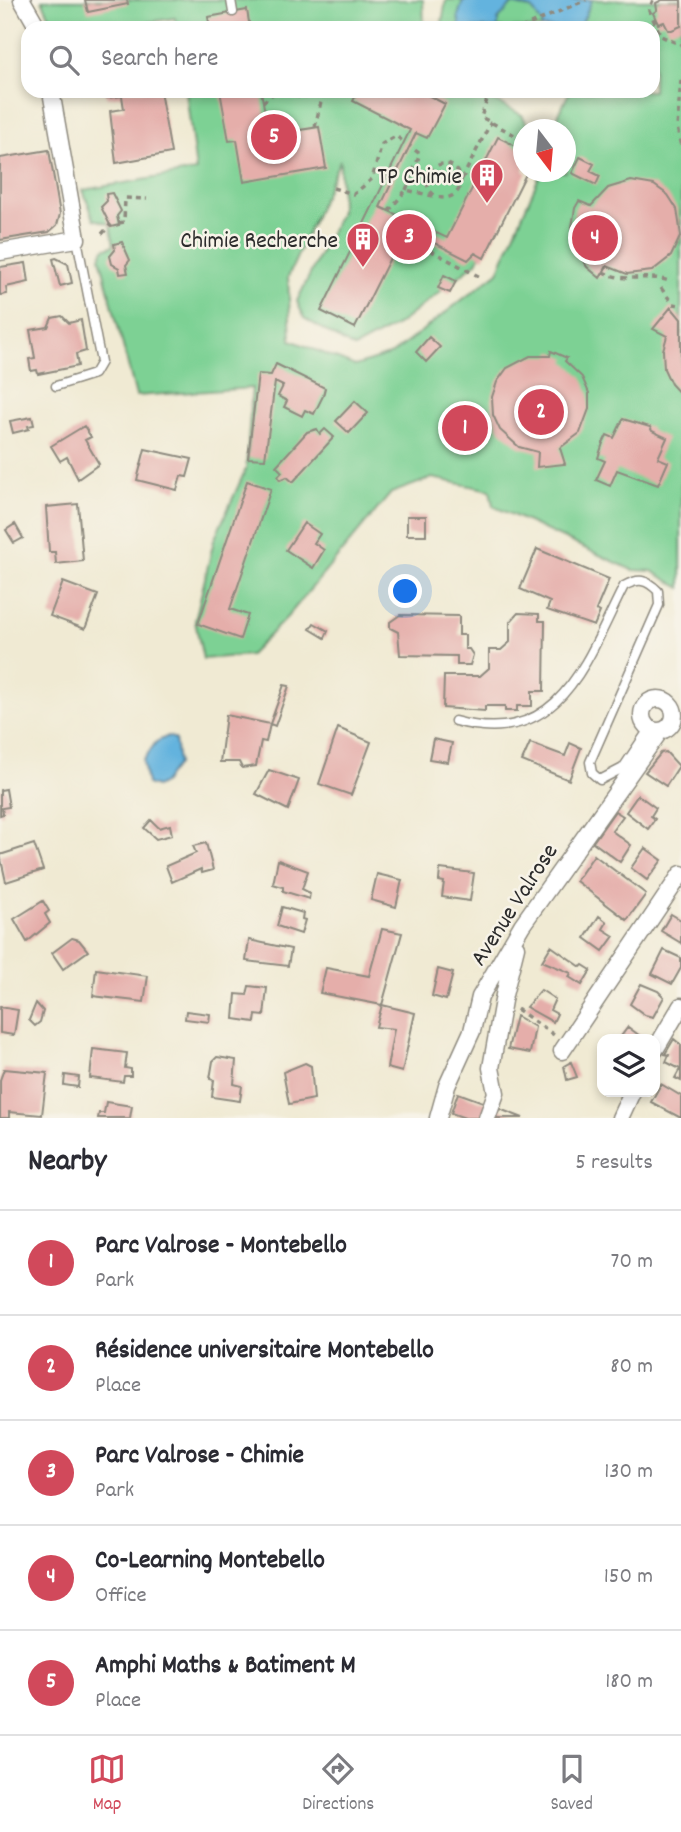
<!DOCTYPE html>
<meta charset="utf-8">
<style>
:root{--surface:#fff;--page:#f2f2f3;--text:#2b2b33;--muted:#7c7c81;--line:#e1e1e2;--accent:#d1495b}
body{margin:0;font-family:Dekko,sans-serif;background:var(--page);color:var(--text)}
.controls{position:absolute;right:21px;bottom:21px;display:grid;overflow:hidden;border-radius:14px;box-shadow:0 4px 10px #0003}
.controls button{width:63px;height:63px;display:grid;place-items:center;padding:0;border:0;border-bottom:2px solid var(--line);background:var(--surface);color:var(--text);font:35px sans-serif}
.compass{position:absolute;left:513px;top:119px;width:63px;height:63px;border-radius:50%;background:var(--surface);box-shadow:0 4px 10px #0003;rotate:164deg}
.you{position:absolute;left:406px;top:592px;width:24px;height:24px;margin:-18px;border:5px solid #fff;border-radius:50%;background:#1a73e8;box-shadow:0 0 0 10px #1a73e833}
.badge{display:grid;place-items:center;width:46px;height:46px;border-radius:50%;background:var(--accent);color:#fff;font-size:23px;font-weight:700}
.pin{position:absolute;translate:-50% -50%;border:4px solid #fff;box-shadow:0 2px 7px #0006}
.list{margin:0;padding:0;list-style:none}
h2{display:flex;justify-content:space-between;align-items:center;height:91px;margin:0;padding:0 28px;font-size:30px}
h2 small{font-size:23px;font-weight:400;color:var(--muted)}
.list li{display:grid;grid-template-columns:46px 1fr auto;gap:21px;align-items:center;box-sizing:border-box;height:105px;padding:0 28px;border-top:2px solid var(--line)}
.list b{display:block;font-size:26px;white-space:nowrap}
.list p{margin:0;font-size:23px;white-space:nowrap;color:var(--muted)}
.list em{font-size:23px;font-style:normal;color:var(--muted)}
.icon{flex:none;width:38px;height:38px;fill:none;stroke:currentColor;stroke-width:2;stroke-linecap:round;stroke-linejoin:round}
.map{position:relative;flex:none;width:681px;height:1118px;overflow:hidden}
.search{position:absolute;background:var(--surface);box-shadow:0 4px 10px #0003;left:21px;right:21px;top:21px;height:77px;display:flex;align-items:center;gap:18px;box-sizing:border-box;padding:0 24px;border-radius:21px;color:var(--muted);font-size:26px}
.sheet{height:616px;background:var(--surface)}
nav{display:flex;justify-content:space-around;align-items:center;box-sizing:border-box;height:98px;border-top:2px solid var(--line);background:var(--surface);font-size:19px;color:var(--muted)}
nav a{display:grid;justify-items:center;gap:4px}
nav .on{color:var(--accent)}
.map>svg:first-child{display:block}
</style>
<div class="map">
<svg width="681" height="1118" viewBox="0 0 681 1118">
<rect width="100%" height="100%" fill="#f7f3e8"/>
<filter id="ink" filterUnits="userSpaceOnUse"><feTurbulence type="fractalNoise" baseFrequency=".0143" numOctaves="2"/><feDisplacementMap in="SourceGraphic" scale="14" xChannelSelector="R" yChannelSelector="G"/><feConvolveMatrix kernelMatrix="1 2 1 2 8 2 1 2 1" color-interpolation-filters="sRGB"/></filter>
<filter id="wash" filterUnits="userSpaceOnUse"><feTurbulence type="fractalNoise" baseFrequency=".00686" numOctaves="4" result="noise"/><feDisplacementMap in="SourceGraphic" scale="28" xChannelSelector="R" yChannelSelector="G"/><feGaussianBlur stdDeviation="1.57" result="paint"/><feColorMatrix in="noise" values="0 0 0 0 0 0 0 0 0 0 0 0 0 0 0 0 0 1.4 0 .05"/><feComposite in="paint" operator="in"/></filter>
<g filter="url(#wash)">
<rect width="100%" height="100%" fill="#f0ead3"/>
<path fill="#7dd194" stroke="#547e60" stroke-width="2" d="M42,0H423L424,28H177L175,18L113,28H55Z
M446,0H681V588L652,571L632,570L493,506L490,490L432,478L391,493L288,616L250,655L203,659L195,621L214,540L246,469L252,388L136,396L100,257L104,249L114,245L110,224L94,219L83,190L196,171L186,91H475L522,115L530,129L524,130L523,165L477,262L399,324L354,348L304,318L297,301L341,211L340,160L288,277L291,340L355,366L392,354L498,272L541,172H566V130L555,129L559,113L570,91H653V28H441Z"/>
<path fill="#63b3de" stroke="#476f84" stroke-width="2" d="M463,0H592L580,28H541L542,24L532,9L512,4L498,20V28H460L458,16Z
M168,736L175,739L178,763L163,783L156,787L147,784L143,761L156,742Z"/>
<g id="blocks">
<path fill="#e5aeaa" d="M85,0H127L128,4L88,12Z
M662,0H681V26L672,30H668L664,22L658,24L653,13L657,10L656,3Z
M247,10L250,28H210L208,17Z
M106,91H160L171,153L116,163L110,111L124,109L122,96L107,98Z
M220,91H261L269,135L319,127L326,168L244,182L237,140L229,141Z
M358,91H420L445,104L427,138L416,133L380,207L389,211L447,238L498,137L524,150V172H527L484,258L475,253L468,260L405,228L355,328L321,311L410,130L353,101Z
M49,150L60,214L57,225L49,232L0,240V158Z
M580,157L594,164L590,171L600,176L596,185L572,173Z
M631,181L654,185L668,195L677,209L681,235L671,256L652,271L627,274L607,266L600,278L587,267L576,249L572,227L575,208L579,201L591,206L608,188Z
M112,193L121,211L117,216L119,225L111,227L101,207L107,201L106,194Z
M122,242L130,260L126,265L128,273L120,274L119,268L112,264L110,256L115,250L114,244Z
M56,258L68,264L72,283L60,286L53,259Z
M26,263L29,282L6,287L7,294L0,295V267Z
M444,275L456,281L450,293L438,288Z
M671,307L681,319V395L671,384L664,369L663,350L667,336L653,329Z
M62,316L69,323L81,320L86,351L76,354L78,366L38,374L37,370L31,371L29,359L35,358L30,330L48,327L52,318Z
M429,337L440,347L426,362L416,352Z
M551,351L567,358L565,361L582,377L589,393V409L580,433L560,448L565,464L537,467L538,452L519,447L500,430L493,415L492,397L497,382L507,368L530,356H550Z
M276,364L325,388L323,396L314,414L305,410L302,416L284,407L287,401L278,396L283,386L275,382L265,459L248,458L258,374L271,375Z
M355,401L368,413L349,433L336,421Z
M32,417L34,425L28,426L29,429L13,433L10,421Z
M623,419L650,427L652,431L667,438L658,458L668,462L658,485L617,470L610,486L596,480L605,461L598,458L603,443L607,435L614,438Z
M84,426L91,437L85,440L99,464L78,479L67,457L60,461L51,446Z
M317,429L320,434L325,429L334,437L293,482L287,477L280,480L278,476L282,472L276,466L307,432Z
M145,449L192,459L187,477L181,476L177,490L137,480Z
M247,481L271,489L230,609L248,615L240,639L198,624Z
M78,504L83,561L56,564L55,552H49L46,507Z
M407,516H426V535H407Z
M304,523L320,534L314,543L324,550L313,568L286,550Z
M15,524L23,538L14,543L6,530Z
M537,549L609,579L596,610L600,612L594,626L547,610L550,602L520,589Z
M63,582L98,595L85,629L50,616Z
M518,613L539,614V621H545L544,691H532V706H517V711H505V706H485V711L443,708L444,676H480L489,668V650H501L510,642V622Z
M400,615L459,616V635H465V649H469L473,655L470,665H457V656L400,655L398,632L390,628V622Z
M314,623L328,631L325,638L310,629Z
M284,685L289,686L283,703L275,726L270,724Z
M226,715L270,724L266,742L261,741L256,766L242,768L239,762H220Z
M338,728L371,742L351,795L319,784Z
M433,739L452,743L448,762L429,759Z
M530,743L565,756L570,743L581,748L569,780L522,761Z
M666,752L679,766L666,786L645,772L661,753Z
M269,770L299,780L288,810L256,794Z
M6,789L9,807L2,808L3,814L0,815V790Z
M638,795L656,808L651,816L655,819L648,829L626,812Z
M615,811L623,816L612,831L631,845L620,862L593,842Z
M151,820L159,828L170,825L172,835L156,839L144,828Z
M206,843L213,870L202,873L201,869L172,882L166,866L196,853L193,846Z
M34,844L43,870L6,882L0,855Z
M645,848L662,860L647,880L631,868Z
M594,855L646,894L627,920L576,881Z
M278,860L308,871L302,889L310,893L309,899L283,891V887L273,884Z
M440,869L474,873L470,901L442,897L444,882L439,881Z
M377,874L402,880L396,907L371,900Z
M43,901L49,911L45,914L50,923L27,942L14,919Z
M282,907L303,913L302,919L305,920L301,934L277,926Z
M671,914L681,920V943L661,931Z
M599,916L607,922L603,929L614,936L603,951L585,938Z
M382,929L402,933L382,1005L320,993L326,968L369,976Z
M72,938L79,940L88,951L63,969L52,953Z
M249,940L291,949L288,966L246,961Z
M551,946L581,967L583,965L591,970L582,985L569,977L571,973L542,961Z
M664,950L681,958V968L672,984L652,974Z
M96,969L148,976L144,1002L93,996Z
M438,969L453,973L446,1000L432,996Z
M641,984L658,991L664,997L653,1017L645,1015L630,1004Z
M249,986L267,988L264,1016L256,1015L255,1022L234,1019L236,994L247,995Z
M541,990L555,999L550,1010L557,1014L553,1022L526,1007Z
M36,1003L43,1011L40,1022L35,1026L29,1020Z
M382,1005L415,1013L402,1072L387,1068L394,1029L376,1027Z
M0,1007L18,1010L14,1035L0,1033Z
M186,1011L210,1014L209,1022L185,1019Z
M516,1016L535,1027L530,1053L508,1049Z
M628,1027L644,1039H619Z
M674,1039L681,1045V1081L675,1078L680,1069L666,1062L669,1055L665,1054Z
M93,1049L127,1053L125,1068L131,1069V1076H124L123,1082L90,1078Z
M217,1057L236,1060L234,1084L242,1086L240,1101L212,1097L214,1080L210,1079L213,1061Z
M571,1062L577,1077L567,1080L564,1066Z
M305,1063L311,1066L314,1099L289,1104L283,1072Z
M4,1069L47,1073L42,1115L9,1112V1118H0V1080Z
M65,1075L79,1077L78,1087L64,1085Z
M661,1084L681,1096V1118L651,1102Z
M458,1093L489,1104L484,1118H465L451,1113Z
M106,1102L132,1106L130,1118H98L99,1113H104Z
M497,1108L523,1118H493Z"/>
</g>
</g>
<g filter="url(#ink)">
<use href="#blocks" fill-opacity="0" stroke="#8e8a7f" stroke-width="2"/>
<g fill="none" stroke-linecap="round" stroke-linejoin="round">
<defs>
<path id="lane" d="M231,0L233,12
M56,386L94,374L101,362L77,239
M455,721C560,750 586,661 624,586C639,578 646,579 658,591L659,605L590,762L592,773L600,780L623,768L649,729"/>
<path id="street" d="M22,0L38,28
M0,252L77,239L51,91
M642 715a16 16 0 1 1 32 0a16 16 0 1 1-32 0Z
M655,1050L681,1006
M562,1051L681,874
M438,1118L447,1086L472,1031L480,997L522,925L660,731
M487,1118L496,1093L491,1068L504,995L516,947
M620,1118L632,1092"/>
</defs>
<use href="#lane" stroke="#8e8a7f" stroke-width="11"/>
<use href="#street" stroke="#8e8a7f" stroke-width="19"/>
<path stroke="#8e8a7f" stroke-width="3.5" stroke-dasharray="5 5" stroke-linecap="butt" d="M653,0L649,10L661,36L681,45
M521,28L586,0
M681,80L677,127L681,147
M286,91L301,98L323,91
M490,91L481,117L524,140
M263,102L276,91
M315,127L323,93
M427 181a17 17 0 1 1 34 0a17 17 0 1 1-34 0Z
M462,179L491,122
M333,188L354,194L372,179L382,144L396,136L404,142
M406,190L420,154L410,146
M389,211L406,190L433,196
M119,223L124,222L125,198L147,199
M415,233L411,240L482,278
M102,234L111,224
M603,272C628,284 645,273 669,281
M661,288L673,304L681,305
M517,1009L554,1035"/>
<use href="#lane" stroke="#fff" stroke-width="8"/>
<use href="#street" stroke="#fff" stroke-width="16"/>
</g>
</g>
<defs>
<symbol id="building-pin" viewBox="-11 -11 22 30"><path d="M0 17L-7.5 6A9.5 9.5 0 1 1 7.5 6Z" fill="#d1495b" stroke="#f7f3e8"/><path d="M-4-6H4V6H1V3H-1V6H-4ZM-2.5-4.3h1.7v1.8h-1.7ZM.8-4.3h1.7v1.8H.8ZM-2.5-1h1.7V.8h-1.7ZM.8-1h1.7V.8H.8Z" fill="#fff"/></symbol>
</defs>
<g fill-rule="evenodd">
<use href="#building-pin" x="468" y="156" width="38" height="52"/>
<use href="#building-pin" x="344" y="220" width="38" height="52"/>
</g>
<g text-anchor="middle" stroke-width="5" stroke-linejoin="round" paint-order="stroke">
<g font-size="24" fill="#2b2b2b" stroke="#f7f3e8" text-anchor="end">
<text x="462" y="183">TP Chimie</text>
<text x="338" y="247">Chimie Recherche</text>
</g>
<g font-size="24" fill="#2b2b2b" stroke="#f7f3e8">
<text transform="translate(513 904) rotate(-57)" y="8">Avenue Valrose</text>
</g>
</g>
</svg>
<div class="controls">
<button><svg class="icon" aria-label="layers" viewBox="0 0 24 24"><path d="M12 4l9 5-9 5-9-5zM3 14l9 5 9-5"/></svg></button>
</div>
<svg class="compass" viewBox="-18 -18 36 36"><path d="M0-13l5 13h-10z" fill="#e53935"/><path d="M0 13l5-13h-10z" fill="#7c7c81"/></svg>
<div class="you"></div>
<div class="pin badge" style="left:465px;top:428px">1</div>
<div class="pin badge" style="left:541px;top:412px">2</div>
<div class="pin badge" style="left:409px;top:237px">3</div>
<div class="pin badge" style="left:595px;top:238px">4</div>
<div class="pin badge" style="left:274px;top:137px">5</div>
<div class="search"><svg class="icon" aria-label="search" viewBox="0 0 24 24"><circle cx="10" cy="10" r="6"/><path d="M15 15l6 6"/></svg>Search here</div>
</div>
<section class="sheet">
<h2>Nearby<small>5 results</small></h2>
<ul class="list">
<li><span class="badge">1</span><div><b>Parc Valrose - Montebello</b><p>Park</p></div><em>70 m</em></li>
<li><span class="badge">2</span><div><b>Résidence universitaire Montebello</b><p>Place</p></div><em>80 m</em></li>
<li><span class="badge">3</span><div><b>Parc Valrose - Chimie</b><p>Park</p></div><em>130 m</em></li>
<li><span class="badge">4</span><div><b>Co-Learning Montebello</b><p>Office</p></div><em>150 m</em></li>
<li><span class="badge">5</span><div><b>Amphi Maths &amp; Batiment M</b><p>Place</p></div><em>180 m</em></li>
</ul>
</section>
<nav>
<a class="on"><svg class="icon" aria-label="map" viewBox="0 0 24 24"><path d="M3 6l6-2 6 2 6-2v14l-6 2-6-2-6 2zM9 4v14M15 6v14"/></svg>Map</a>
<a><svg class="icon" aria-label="directions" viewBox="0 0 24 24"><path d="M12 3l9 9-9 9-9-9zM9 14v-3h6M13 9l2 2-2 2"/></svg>Directions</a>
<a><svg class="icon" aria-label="saved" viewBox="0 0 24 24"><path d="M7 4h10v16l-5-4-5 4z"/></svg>Saved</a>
</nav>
